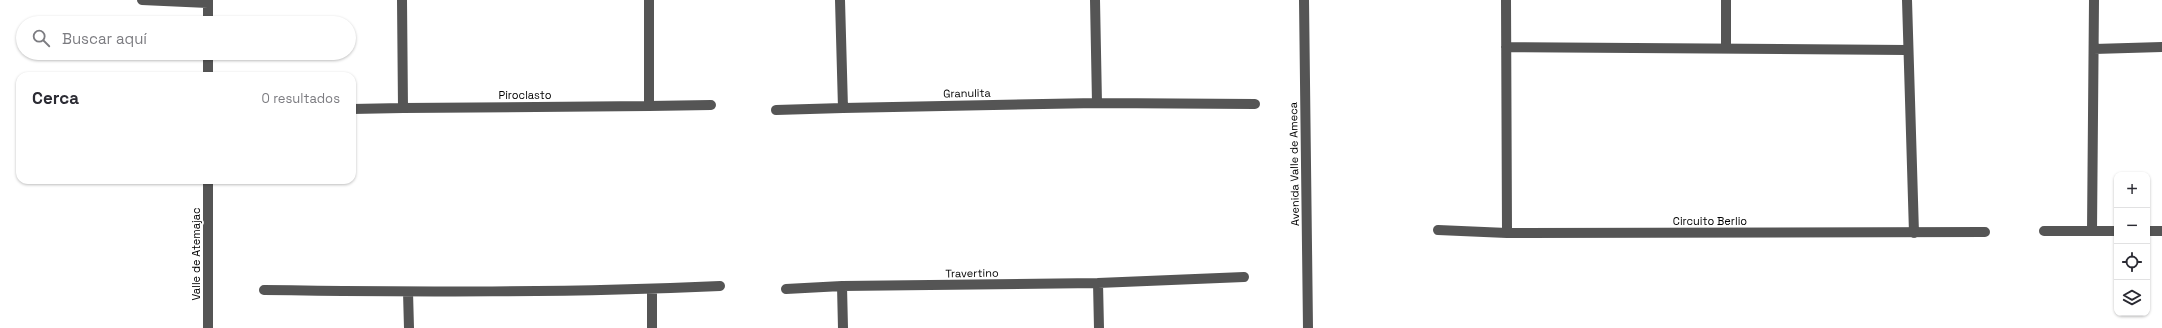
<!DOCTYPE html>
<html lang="es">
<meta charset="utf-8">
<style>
:root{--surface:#fff;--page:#f2f2f3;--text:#2b2b33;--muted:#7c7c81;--line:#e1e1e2}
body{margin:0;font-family:"Space Grotesk",sans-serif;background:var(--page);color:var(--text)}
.controls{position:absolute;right:12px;bottom:12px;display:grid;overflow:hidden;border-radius:8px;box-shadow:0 1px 3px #0004}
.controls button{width:36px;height:36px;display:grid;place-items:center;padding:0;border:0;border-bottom:1px solid var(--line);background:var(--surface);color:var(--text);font:20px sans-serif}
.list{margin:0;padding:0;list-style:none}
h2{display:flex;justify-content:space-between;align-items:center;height:52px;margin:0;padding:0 16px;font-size:17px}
h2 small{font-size:13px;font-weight:400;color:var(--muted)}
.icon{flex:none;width:22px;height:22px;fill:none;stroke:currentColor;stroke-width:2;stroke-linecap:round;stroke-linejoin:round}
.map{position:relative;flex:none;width:2162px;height:328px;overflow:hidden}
.search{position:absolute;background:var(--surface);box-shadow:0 1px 3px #0004;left:16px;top:16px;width:340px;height:44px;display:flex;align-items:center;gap:10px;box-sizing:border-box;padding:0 14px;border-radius:22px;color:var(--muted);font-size:15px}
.panel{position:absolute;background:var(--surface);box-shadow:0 1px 3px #0004;left:16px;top:72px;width:340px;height:112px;border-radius:12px}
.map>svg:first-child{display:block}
</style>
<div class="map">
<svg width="2162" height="328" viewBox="0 0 2162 328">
<rect width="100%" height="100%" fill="#fff"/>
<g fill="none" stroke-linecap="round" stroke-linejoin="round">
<path stroke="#555" stroke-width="10" d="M142,0L208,3
M208,0V23
M402,0L403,108L649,106V0
M840,0L843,108L1097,103L1255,104
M1095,0L1097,103
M1304,0L1308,328
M1506,0L1507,233
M1907,0L1914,233
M1506,47L1907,50
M1726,48V0
M2094,49L2162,47
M208,53V76
M649,106L711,105
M352,109L403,108
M776,110L843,108
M208,180V328
M1438,230L1507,233L1985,232
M2044,231H2117
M2092,231L2094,0
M2147,231H2162
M1098,283L1244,277
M652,289V328
M786,289L842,286
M264,290C416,292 568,293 720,286
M408,292L409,328
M843,328L842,286L1098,283L1099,328"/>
</g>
<g text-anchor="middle" stroke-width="3.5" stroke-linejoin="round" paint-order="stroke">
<g font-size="11" fill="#000" stroke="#fff">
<text transform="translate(967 93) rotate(-1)" y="4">Granulita</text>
<text x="525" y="99">Piroclasto</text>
<text transform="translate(1294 164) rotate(-91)" y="4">Avenida Valle de Ameca</text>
<text x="1710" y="225">Circuito Berlio</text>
<text transform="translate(196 254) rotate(-90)" y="4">Valle de Atemajac</text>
<text transform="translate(972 273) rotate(-1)" y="4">Travertino</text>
</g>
</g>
</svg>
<div class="controls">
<button>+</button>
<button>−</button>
<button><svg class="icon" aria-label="locate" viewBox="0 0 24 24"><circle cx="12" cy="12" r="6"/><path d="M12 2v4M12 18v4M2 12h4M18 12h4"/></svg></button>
<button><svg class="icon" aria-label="layers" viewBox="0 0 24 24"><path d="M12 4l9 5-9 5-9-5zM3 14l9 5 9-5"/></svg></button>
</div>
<div class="search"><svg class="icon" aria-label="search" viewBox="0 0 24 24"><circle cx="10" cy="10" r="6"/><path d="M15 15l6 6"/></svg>Buscar aquí</div>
<section class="panel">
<h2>Cerca<small>0 resultados</small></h2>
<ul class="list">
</ul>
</section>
</div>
